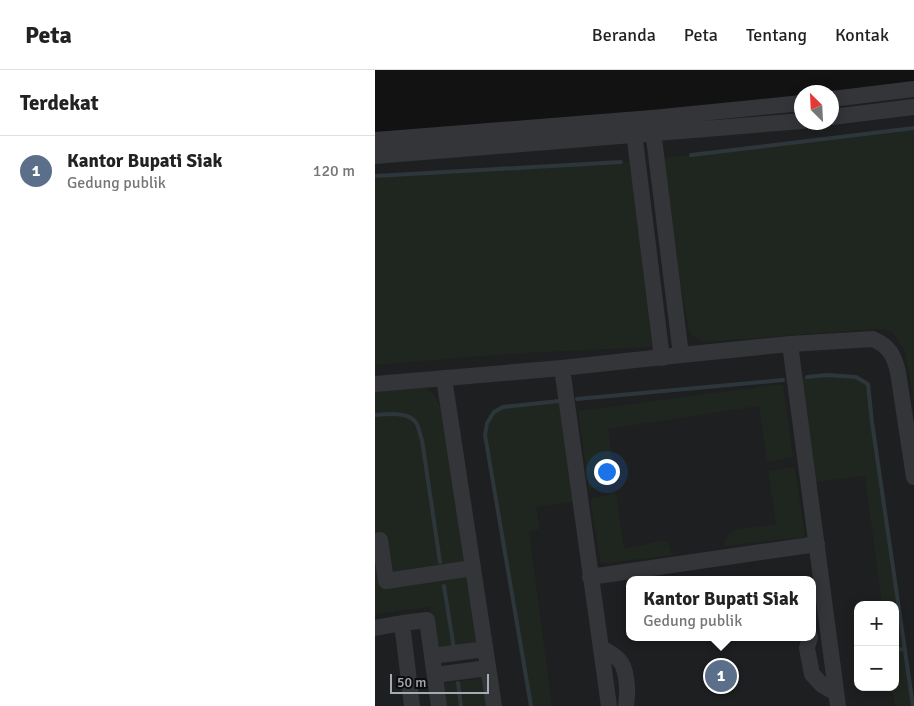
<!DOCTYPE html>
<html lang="id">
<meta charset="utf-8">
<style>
:root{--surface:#fff;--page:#f6f6f6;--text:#222;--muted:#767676;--line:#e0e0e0;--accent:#78552e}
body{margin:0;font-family:Signika,sans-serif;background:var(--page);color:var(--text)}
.controls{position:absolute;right:15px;bottom:15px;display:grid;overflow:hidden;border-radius:10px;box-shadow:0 2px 12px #0003}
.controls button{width:45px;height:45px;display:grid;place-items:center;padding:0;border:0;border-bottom:1px solid var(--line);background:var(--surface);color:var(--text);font:25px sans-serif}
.compass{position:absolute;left:419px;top:15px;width:45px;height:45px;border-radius:50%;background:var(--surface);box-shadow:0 2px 12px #0003;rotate:336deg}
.scale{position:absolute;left:15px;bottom:12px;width:99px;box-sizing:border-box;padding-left:5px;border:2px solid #a5abb3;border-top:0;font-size:14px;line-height:18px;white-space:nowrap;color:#a5abb3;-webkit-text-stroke:4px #0d0d0e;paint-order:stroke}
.you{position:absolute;left:231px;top:401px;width:18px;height:18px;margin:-12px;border:4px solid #fff;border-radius:50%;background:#1a73e8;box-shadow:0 0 0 8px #1a73e833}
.badge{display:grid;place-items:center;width:32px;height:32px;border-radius:50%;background:var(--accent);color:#fff;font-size:16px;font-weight:700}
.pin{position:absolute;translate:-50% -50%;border:2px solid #fff;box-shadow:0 1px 5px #0006}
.popup{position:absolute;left:251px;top:506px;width:190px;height:65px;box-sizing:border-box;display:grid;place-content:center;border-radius:10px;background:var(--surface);filter:drop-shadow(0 1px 4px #0005);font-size:16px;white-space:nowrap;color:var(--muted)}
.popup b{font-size:19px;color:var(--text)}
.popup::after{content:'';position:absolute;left:50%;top:100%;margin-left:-10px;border:10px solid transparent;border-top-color:var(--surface)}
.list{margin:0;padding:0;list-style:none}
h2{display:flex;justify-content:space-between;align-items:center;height:65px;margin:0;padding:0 20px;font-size:21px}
h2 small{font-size:16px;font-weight:400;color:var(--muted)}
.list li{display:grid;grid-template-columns:32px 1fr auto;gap:15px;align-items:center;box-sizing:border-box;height:70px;padding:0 20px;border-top:1px solid var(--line)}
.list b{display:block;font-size:19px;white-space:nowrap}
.list p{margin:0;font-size:16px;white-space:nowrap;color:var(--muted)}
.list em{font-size:16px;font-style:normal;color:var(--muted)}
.map{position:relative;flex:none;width:539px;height:636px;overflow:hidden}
header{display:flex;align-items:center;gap:30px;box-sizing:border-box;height:70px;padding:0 25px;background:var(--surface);border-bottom:1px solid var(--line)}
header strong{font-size:24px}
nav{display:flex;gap:28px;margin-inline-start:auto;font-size:18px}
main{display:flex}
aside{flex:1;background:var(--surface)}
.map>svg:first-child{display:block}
</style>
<header>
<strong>Peta</strong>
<nav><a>Beranda</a><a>Peta</a><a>Tentang</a><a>Kontak</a></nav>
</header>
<main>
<aside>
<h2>Terdekat<small></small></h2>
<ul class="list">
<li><span class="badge" style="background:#5c6f8a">1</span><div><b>Kantor Bupati Siak</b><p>Gedung publik</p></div><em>120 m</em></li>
</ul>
</aside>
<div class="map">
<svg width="539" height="636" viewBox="0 0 539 636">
<rect width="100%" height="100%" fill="#121213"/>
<path fill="#1e1f20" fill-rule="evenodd" d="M539,15V636H0V70L426,28L427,52H457V25ZM255,510H437V567H255ZM483,535H520V617H483Z"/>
<path fill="#1f261f" d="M539,58V333L530,281L517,262L503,259L328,272L315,264L302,200L287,88Z
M256,91L277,277L148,283L0,295V106Z
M452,305L481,307L493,314L497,352L538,636H520L517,617H520V535H507L490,407L488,406L438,412L426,328L430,327L429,319L422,308Z
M408,314L418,387L392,392L384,336L233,359L240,414L214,419L203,341Z
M47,316L59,324L66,338L90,495L91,505L105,573L61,581L55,537L0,544V320Z
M184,331L198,432L161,437L165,459L154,461L177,636H156L110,365L112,353L119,342L128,337Z
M420,397L430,467L350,476L349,473L354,464L359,460L401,454L393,401Z
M241,423L249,479L286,471L293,472L297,485L226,494L215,429Z
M108,608L113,636H69L66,614Z"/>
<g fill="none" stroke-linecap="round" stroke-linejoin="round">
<path stroke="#2d363b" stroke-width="4" d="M316,85L539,58
M0,106L246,92
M432,307L452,305L481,307L493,314L497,352L538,636
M202,329L408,310
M0,345C13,344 35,341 42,354C44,359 45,365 47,370L65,492
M69,516L79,579
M520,580L530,579
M83,613L86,636
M156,636L110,365L112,353L119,342L128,337L184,331"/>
<path stroke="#333538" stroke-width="16" d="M457,29L539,19
M457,47L539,37
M277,52L306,285
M258,54L287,288
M0,70L277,48L427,33
M0,86L427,51
M415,274L463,636
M187,298L234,636
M69,308L119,636
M0,314L187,298L306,285L415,274L498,269C514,276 519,285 523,302L539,407
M5,470L11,511L98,498
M215,507L442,474
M0,558L27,553
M435,567L432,578L437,604L447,615L461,623
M226,578C232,581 238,584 243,589C253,598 253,623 251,636
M57,586L110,579
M60,605L113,598
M37,636L27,553L52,550L64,636"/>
</g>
</svg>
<div class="controls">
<button>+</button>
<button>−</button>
</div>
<svg class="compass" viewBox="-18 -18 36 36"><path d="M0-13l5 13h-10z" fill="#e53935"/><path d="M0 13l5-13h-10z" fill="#767676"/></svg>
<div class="scale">50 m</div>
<div class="you"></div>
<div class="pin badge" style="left:346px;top:606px;background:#5c6f8a">1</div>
<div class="popup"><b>Kantor Bupati Siak</b>Gedung publik</div>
</div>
</main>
